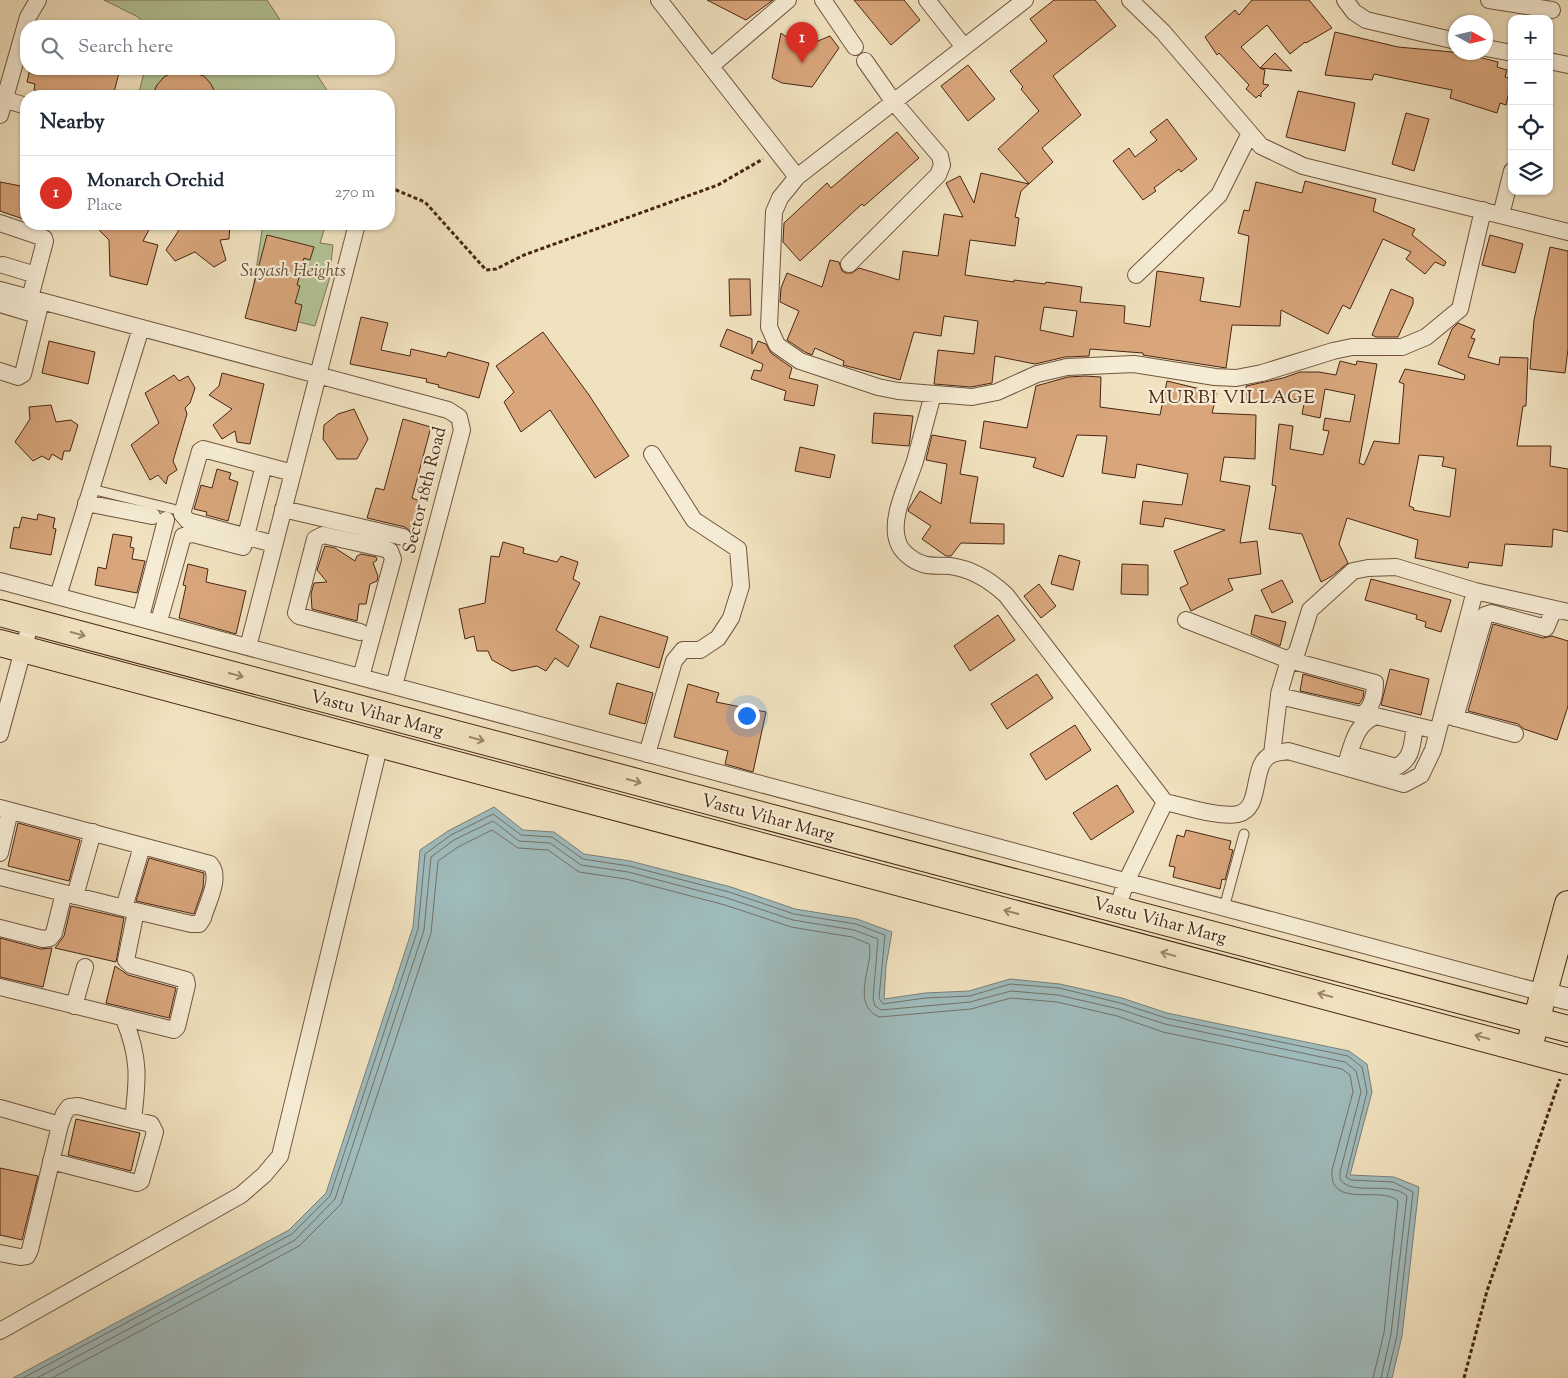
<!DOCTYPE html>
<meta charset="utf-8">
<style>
:root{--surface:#fff;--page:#f6f6f7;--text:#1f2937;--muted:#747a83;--line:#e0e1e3;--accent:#d93025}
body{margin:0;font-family:"Sorts Mill Goudy",serif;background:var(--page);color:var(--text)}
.controls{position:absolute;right:15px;top:15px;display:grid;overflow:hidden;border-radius:10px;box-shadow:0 1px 4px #0004}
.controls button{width:45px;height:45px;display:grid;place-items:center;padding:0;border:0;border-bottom:1px solid var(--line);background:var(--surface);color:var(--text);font:25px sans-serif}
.compass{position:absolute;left:1448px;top:15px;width:45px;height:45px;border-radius:50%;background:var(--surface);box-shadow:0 1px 4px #0004;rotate:98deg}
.you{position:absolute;left:746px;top:715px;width:18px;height:18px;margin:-12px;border:4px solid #fff;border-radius:50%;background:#1a73e8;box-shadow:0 0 0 8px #1a73e833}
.badge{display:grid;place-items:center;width:32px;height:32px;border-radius:50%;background:var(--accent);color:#fff;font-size:16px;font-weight:700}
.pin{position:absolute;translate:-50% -41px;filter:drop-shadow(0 1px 2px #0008)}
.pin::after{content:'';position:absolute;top:26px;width:18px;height:15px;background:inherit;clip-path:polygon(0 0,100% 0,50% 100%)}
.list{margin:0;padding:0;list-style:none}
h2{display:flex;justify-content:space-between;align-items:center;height:65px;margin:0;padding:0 20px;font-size:21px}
h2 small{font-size:16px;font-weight:400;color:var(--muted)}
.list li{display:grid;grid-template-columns:32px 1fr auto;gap:15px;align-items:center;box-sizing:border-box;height:75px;padding:0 20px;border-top:1px solid var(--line)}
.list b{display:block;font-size:19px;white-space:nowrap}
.list p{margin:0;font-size:16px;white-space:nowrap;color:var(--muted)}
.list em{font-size:16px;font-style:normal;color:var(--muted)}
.icon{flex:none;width:28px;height:28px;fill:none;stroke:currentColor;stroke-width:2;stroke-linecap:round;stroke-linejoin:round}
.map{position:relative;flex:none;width:1568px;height:1378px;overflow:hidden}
.search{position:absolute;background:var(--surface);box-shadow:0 1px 4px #0004;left:20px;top:20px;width:375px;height:55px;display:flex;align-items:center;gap:12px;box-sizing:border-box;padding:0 18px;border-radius:20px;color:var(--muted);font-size:19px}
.panel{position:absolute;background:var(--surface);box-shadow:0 1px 4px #0004;left:20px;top:90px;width:375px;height:140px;border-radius:20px}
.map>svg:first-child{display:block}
</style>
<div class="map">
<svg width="1568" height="1378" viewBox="0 0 1568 1378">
<rect width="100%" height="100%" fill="#f1e2bf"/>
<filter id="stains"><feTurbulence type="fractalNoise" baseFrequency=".004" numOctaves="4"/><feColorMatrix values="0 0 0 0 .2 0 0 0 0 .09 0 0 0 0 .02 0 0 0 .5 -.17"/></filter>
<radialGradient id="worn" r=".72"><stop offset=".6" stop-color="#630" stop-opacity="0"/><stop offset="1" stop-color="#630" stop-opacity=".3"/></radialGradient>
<path fill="#b4c496" stroke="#7e7554" d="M104,0H267L284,26H146L138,17Z
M145,69H313L331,96H138Z
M263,224H326L320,243L333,245L329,280L315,326L250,310Z"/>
<path fill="#9fbbbc" stroke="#7c7f78" d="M494,807L523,830L554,832L584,854L630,861L731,887L795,909L857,919L892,932L886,966L884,999L925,993L969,991L1010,979L1060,984L1122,998L1167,1013L1349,1051L1367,1064L1372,1092L1350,1175L1394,1177L1419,1187L1402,1336L1392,1378H13L289,1230L326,1193L413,927L420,850L448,831Z"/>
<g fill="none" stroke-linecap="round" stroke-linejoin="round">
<path stroke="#747068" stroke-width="1" d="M23,1378L292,1234L330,1196L418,929L425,854L451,835L493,814L521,835L552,837L583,859L629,866L729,892L794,914L856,924L885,935L879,998L883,1004L925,998L970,996L1010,984L1059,988L1120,1003L1166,1018L1348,1056L1362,1067L1367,1092L1346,1177L1351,1180L1393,1182L1413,1192L1397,1335L1387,1378
M37,1378L295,1240L335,1199L424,930L431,857L454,840L493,821L519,841L550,843L581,865L628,872L727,898L793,920L854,930L878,939L873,999L875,1006L881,1010L970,1002L1011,991L1058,995L1119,1009L1165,1024L1345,1062L1356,1071L1361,1092L1340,1172V1179C1351,1197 1390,1180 1407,1196L1391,1334L1381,1378
M52,1378L299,1246L341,1204L431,933L438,861L458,847L492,830L518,848L548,850L579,872L626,879L725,905L791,927L852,937L869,944C875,962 849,1004 879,1017L971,1009L1011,998L1057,1002L1117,1016L1163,1032L1342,1069L1350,1075L1353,1092L1332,1170C1328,1210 1382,1185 1398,1201L1384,1333L1373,1378"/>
</g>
<path fill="#d9a67c" stroke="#482613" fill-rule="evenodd" d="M707,0H773L746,20Z
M854,0H904L920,20L891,45Z
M1054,0H1095L1116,26L1053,76L1081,115L1042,148L1053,162L1021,191L1015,217L1019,218L1015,246L970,240L965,275L1014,282V280L1045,284L1046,282L1082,287L1080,302L1125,306L1124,323L1150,327L1157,271L1204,278L1200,301L1240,307L1249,236L1238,233L1244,210L1249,211L1256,182L1302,193L1305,181L1376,199L1373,211L1415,229L1412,235L1446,262L1444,266L1435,262L1425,274L1406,259L1411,252L1383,239L1350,309L1343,305L1328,334L1281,310L1280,326L1232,325L1226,368L1143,355V353L1090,349L1089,356L1065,357L1035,364L995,356L992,383L971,387L934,384L938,350L974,354L978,321L944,316L941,336L914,332L900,380L843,365L844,361L815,348L812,355L805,352L787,340L799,311L780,302L781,288L787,273L822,287L830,260L839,262L842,271L846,273H852L859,268L899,280L903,251L938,256L944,214L963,217L946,183L960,176L974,203L981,173L1029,184L998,149L1039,111L1021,89L1023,87L1010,71L1047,41L1030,19ZM1044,307L1077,311L1073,337L1040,330Z
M1252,0H1309L1332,28L1306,43L1305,42L1290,54L1267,25L1241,47L1260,68L1275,53L1292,71L1260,68L1265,70L1263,84L1269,85L1261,93V97L1259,95L1256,98L1246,89L1249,85L1219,53L1217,55L1205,37L1235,10L1239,15Z
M1335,32L1398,47L1463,53L1498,62L1497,67L1507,70L1505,77L1512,79L1506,105L1500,103L1497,113L1450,98L1452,90L1374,74L1372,80L1325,75Z
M781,33L798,46L808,45L830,36L839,48L812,87L782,83L772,78Z
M968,65L995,99L968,121L941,86Z
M30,69H120L113,96H58L34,90L35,84L27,82Z
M184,70L204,76L211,84L217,96H152L157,85L164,77L173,72Z
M1298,91L1355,103L1345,151L1286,137Z
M1406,113L1429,119L1414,171L1392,164Z
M1167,119L1197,159L1181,172L1179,169L1154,188L1156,191L1143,200L1113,161L1129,148L1135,157L1157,140L1150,132Z
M897,132L919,158L864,206L862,204L800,261L783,242L784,223L827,183L831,188Z
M0,182L26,187V220L0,211Z
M93,224H152L143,241L158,245L147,285L110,276L109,240Z
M183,224H230L229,239L220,240L226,260L214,267L195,252L175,261L166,250Z
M267,235L314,247L310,260L304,258L297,285L300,286L295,303L302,305L296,331L245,318Z
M1490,235L1523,244L1515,273L1482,265Z
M1550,247L1568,251V349L1565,373L1530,369L1534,320Z
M729,279H750L751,315L730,316Z
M1391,289L1413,298V304L1398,337H1376L1372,335Z
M361,317L388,323L381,350L410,356L411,349L446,357L448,352L489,363L479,398L438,387L439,385L426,382L427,379L350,364Z
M1458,323L1475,330L1471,338L1475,339L1468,357L1499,365L1500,357L1528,358L1526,406H1523L1517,446H1551L1550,466L1568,469V532L1553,529L1552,547L1505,544L1502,566L1469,562L1468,568L1415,558L1418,540L1347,518L1339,544L1348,563L1332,576L1321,582L1302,534L1269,529L1276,486L1272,485L1279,424L1293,426L1290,449L1323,455L1329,431L1323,430L1325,418L1350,422L1355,395L1325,389L1320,418L1302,414L1305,399L1247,402L1246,386L1283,378L1300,372H1319L1336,375L1340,361L1356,365L1357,361L1377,364L1359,463L1364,465L1374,441L1399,444L1404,384L1399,382L1405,369L1464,380L1465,375L1438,364L1452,329ZM1419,455L1444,457L1442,466L1456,469L1450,517L1413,510L1414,508L1409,506Z
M727,329L752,339V354L758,341L766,344L771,353L792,368L789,378L818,385L814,406L784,400L786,391L751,379L754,370L761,371L763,364L720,346Z
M543,332L589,395L629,456L595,478L550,410L521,432L504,402L514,392L496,366Z
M49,341L95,352L88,384L42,373Z
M222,373L264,384L250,444L237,442L235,431L222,439L213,425L232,409L209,395L219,386Z
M174,375L179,381L188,376L195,388L190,403L185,408L187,414L173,461L177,470L168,476L166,484L158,475L150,480L131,445L159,423L145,393Z
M1085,376L1101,377L1100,407L1160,415L1167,381L1217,393L1212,413L1256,415L1255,459L1224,457L1220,481L1250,486L1240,543L1257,541L1261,574L1228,579L1233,590L1191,611L1180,588L1188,584L1174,551L1225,530L1165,518L1163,527L1140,524L1143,501L1182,505L1188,474L1137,464L1135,478L1102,473L1107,436L1077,435L1063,477L1033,467L1036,458L980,448L984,421L1027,428L1036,386L1068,377Z
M51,405L56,422L71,420L78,425L70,451H64L62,460L52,454L49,460L42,456L33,461L15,442L30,419L29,407Z
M354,409L368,439L357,459H337L323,439L324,425L338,414Z
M874,413L913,416L909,446L872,443Z
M403,419L431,427L412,498L420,501L411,532L405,527L367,518L376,488L384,490Z
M932,435L966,441L960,474L978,477L970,523L1004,524V544L961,543L951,556H946L922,539L931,526L908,511L909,508L920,491L941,504L947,464L926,460Z
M800,447L835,455L830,478L795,471Z
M217,469L231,473L229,479L238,482L228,521L206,515L207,512L194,509L201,485L212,488Z
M38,514L55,518L53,528L56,529L51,555L10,548L14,527L19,528L22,517L37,520Z
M113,534L132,537L130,547L134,548L132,559L145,561L137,593L95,585L98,567L106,569Z
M503,542L524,548L523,553L557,562L561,556L578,562L573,579L580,583L556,630L579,646L568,667L555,658L546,671L537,666L512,671L492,660L488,651H477L474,636L465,639L459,609L485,603L491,556L499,557Z
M325,546L335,548L355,561L357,556L361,554L376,557L377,560L373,563L378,576L377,581L370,584L366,604H359L357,621L312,609L311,594L314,583L327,582L317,570Z
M1059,555L1080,561L1073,590L1051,584Z
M188,564L208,569L206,582L246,591L236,634L179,618L186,586L183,585Z
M1122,564L1148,565V595L1121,594Z
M1371,579L1451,600L1441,632L1425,627L1426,622L1416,619L1417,615L1365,600Z
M1282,580L1293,602L1272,613L1261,590Z
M1039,584L1056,606L1041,618L1024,596Z
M998,615L1015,640L970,671L954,646Z
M1255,615L1286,622L1280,646L1251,634Z
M600,616L668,637L659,668L590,647Z
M1493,624L1543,638L1552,636L1568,641V706L1557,740L1524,729L1518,724L1468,711Z
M1390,669L1429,679L1421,715L1381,705Z
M1037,674L1053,698L1007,729L991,704Z
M1303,674L1364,691L1363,698L1359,704L1300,691Z
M617,683L653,693L645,724L609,714Z
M688,684L719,693L716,702L766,712L753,772L725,764L728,751L674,737Z
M1075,725L1091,750L1046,780L1030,754Z
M1117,785L1134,812L1091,840L1073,813Z
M18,823L80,840L69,881L8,866Z
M1186,830L1231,841L1229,849L1233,850L1225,880L1222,879L1220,889L1173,877L1175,867L1169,866L1177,835L1184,837Z
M149,858L204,873L203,888L194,914L136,901Z
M71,906L124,918L116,962L55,948L64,936Z
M0,938L41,949L52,948L43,987L0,977Z
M115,966L128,975L176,988L169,1018L106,1003Z
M76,1119L140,1133L131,1171L68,1155Z
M0,1168L38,1176L22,1240L0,1235Z"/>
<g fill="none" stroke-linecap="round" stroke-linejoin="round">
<defs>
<path id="service" d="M91,489L173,509
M1224,908L1244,834"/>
<path id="minor" d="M659,0L797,177
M823,0L855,47
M927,0L964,47
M1025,0L797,177L780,198L774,212L769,327L777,345L800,361L878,387L898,391L972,397L997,392L1037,374L1067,367L1134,364L1215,377L1236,378L1262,373L1333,351L1352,347H1402L1426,337L1460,309L1483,210
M1130,0L1163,32L1261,146L1303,166L1568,232
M1345,0L1354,12L1366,20L1456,41
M1489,0L1552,10
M1486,48L1512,53
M1549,61L1568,65
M711,66L788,0
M0,98L26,106
M0,115L28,17L38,0
M1501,215L1512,171
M0,223L44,238L45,241L30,298
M849,264L938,175L942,165L940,156L893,101L865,61
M3,265L36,275
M1136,275L1219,195L1250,133
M0,290L448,410L459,417L462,430L394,686
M0,304L37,315
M0,371L18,377L23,374L41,301
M933,394C927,416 921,439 915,461C908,483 889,519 898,542C901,552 913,561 923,564C931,567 941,565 950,566C973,569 990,580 1006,595L1165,802L1126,882L1117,909
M86,503L152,516
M283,509L403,537
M246,536L264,465
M274,544L188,521L182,514L200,451L203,449L293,473
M0,581L1544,993
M58,596L141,328
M141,617L166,520
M1186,620L1289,660L1297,652L1310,610L1353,571L1368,568L1396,567L1475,591L1568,612
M159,621L183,536L193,534L243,547
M360,632L299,616L296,613L315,539L323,535L385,549L390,551L393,559L361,677
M248,647L357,224
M1445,715L1515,734
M1455,718L1485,615L1491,613L1546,628L1554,609
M0,734L31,621
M647,754L674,661L683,650H700L718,638L731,618L741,586L738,549L694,520L652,454
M1272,754L1279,696V694L1289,660L1375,683C1375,694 1372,710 1361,715L1279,696
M1349,754L1396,767C1413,759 1412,743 1415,726
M1345,767C1352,748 1354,724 1376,716L1438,731
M1165,802C1184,806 1219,818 1238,814C1264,808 1249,762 1273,754C1278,752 1284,752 1288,751L1404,784L1421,775L1433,750L1475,591
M0,808L210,864C222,877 207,903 203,918L199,924H191L136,911L126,960L131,965L186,980L187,985L177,1027L174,1030L0,987
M0,853L10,811
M0,877L136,911
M75,896L93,832
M124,908L142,846
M0,928L43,939L50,938L54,933L64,893
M74,1006L85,967
M0,1108L60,1125L64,1114L69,1107L78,1106L133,1120C138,1079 140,1058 124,1019
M51,1161L137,1183L141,1181L155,1132L151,1124L133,1120
M0,1253L20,1257L27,1256L30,1250L60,1125
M0,1331L241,1195L264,1175L280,1156L380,743"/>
<path id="tertiary" d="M1544,993L1568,999"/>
<path id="primary" d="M0,613L1568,1029
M0,643L1568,1061
M1532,1036L1568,904"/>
</defs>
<use href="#service" stroke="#72553e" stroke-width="11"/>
<use href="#minor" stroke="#72553e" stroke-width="18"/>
<use href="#tertiary" stroke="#72553e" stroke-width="23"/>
<use href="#primary" stroke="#482613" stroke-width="28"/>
<path stroke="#482613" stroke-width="3" stroke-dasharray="4 2.5" stroke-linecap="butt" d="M389,190H396L425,202L486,270L496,269L524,255L718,185L763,159
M1464,1378L1487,1291L1560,1079"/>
<use href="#service" stroke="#f6ecd5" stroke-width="9"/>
<use href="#minor" stroke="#f6ecd5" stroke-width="16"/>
<use href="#tertiary" stroke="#f6ecd5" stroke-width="21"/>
<use href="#primary" stroke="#f1e2bf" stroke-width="26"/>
</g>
<defs><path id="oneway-shaft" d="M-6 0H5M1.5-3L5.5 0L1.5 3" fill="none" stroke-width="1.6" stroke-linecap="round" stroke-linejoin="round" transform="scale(1.25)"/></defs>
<g stroke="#9c8469">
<use href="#oneway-shaft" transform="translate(78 634) rotate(15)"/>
<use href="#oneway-shaft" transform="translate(236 675) rotate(15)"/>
<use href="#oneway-shaft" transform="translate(477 739) rotate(15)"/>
<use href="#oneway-shaft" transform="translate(634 781) rotate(15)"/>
<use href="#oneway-shaft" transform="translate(1011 912) rotate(-165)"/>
<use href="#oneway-shaft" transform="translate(1168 954) rotate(-165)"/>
<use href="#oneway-shaft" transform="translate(1325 995) rotate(-165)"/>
<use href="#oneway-shaft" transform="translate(1482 1037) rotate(-165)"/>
</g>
<g text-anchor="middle" stroke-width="4.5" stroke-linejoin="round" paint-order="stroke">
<g font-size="18" font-style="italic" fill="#634e34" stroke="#f6ecd5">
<text x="293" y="276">Suyash Heights</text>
</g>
<g font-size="18" fill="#482613" stroke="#f6ecd5">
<text transform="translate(424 490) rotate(-76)" y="6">Sector 18th Road</text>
<text transform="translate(377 713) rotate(15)" y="6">Vastu Vihar Marg</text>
<text transform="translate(768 817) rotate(15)" y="6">Vastu Vihar Marg</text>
<text transform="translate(1160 920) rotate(15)" y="6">Vastu Vihar Marg</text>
</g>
<g font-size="19" letter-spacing="1" fill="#482613" stroke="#f6ecd5">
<text x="1232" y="403">MURBI VILLAGE</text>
</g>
</g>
<rect width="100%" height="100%" filter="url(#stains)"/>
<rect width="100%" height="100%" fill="url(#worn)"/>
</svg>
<div class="controls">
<button>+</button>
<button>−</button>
<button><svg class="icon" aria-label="locate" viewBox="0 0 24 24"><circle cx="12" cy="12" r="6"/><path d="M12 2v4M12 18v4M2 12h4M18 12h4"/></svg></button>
<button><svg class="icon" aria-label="layers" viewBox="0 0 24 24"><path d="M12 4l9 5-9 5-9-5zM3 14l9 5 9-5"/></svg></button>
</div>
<svg class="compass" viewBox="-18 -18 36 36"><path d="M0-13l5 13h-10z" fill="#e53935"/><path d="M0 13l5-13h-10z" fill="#747a83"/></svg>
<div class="you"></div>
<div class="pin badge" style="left:802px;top:63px">1</div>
<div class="search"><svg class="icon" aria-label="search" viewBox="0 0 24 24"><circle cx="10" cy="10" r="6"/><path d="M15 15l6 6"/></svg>Search here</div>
<section class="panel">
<h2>Nearby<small></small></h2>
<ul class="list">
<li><span class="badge">1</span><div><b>Monarch Orchid</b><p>Place</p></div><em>270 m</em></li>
</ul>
</section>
</div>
